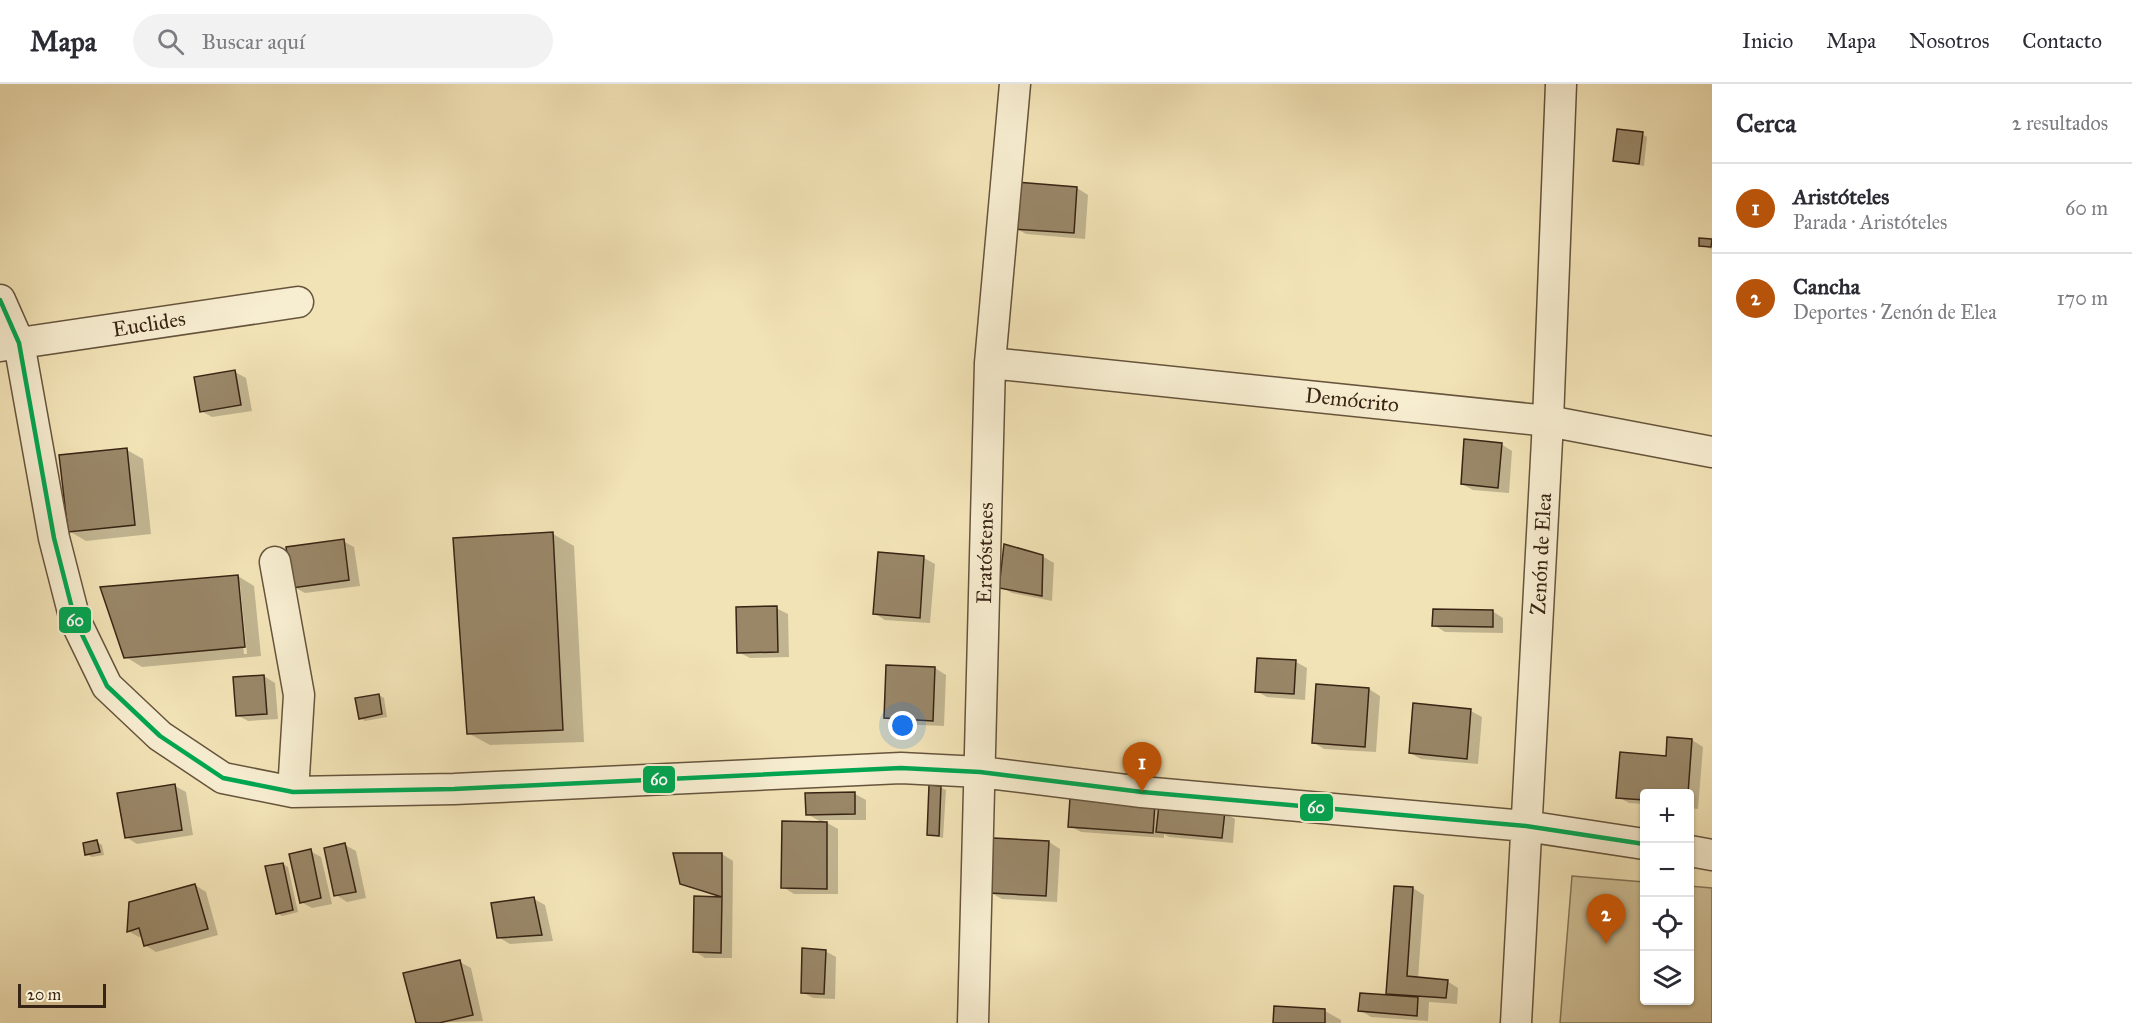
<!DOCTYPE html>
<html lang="es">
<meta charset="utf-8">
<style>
:root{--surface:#fff;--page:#f2f2f3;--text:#2b2b33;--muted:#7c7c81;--line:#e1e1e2;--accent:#b45309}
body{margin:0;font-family:"IM FELL Great Primer",serif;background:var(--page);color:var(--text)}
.controls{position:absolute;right:18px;bottom:18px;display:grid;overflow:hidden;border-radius:6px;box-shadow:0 2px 4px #0004}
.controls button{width:54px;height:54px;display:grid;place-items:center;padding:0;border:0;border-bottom:2px solid var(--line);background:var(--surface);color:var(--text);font:30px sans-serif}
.scale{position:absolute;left:18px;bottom:15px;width:88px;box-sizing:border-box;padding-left:6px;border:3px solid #382414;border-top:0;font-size:16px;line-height:21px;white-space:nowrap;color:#382414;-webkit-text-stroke:4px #f7edd0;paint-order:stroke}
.you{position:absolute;left:903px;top:642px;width:21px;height:21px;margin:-15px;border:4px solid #fff;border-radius:50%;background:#1a73e8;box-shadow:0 0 0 9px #1a73e833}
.badge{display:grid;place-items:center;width:39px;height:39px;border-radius:50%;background:var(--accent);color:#fff;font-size:20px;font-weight:700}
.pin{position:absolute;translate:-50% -50px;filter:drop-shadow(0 2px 3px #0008)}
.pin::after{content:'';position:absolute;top:32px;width:21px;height:18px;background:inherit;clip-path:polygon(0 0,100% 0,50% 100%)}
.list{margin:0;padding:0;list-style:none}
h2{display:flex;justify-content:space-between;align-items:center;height:78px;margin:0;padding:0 24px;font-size:26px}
h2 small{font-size:20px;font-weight:400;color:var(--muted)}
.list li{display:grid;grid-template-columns:39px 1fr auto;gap:18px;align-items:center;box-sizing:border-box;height:90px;padding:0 24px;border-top:2px solid var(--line)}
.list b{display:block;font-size:22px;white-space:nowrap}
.list p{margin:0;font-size:20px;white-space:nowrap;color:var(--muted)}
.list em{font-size:20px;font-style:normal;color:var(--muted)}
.icon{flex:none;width:33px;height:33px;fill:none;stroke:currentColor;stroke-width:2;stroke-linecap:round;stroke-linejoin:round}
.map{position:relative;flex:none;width:1712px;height:939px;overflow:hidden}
header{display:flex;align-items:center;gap:36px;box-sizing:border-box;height:84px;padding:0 30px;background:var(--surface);border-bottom:2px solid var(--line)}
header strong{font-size:28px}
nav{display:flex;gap:33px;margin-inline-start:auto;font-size:21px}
.search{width:420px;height:54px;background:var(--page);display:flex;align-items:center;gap:15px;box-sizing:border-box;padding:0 21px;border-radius:33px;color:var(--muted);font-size:22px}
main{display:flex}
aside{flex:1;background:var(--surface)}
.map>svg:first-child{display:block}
</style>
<header>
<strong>Mapa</strong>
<div class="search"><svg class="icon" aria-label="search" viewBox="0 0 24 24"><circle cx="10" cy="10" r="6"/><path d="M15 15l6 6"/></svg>Buscar aquí</div>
<nav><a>Inicio</a><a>Mapa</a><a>Nosotros</a><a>Contacto</a></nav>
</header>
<main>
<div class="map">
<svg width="1712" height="939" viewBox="0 0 1712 939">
<rect width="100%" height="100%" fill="#f2e3b6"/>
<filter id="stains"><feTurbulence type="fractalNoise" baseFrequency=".00333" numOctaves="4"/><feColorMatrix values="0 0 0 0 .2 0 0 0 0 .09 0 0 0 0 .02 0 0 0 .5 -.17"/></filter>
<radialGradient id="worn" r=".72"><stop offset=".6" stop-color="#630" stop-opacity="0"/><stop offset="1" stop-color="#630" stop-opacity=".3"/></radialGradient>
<path fill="#d2c39a" stroke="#857457" stroke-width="1.5" d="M1572,792L1644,798V916H1690V802L1712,804V939H1560Z"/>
<path fill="#0003" fill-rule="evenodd" d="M1642,50L1647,53L1644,82L1615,77Z
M1077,104L1088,111L1085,155L1026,150L1015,144Z
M1711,156L1712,165L1700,161Z
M235,288L246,294L252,327L212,333L201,327Z
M1501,360L1512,367L1509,409L1473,406L1462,400Z
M127,366L143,375L151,450L86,457L69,447Z
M553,450L574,462L584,658L490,661L468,649Z
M343,457L354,463L360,502L305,509L294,503Z
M1042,472L1054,479L1052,517L1012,509L1001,503Z
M924,474L935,480L930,539L885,536L874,529Z
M238,492L254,502L261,572L142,583L126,573ZM237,501H240L247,570H244Z
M776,524L788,530L789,573L750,574L738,568Z
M1492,527L1503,534V549L1445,548L1434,541Z
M1296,578L1307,584L1305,616L1267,613L1256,607Z
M935,584L946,591L944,642L897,640L885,633Z
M264,592L275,599L278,635L248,637L237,631Z
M1369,605L1380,612L1376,668L1324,665L1313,658Z
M379,611L384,614L387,633L365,637L360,634Z
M1414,621L1471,627L1482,633L1478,680L1421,675L1410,669Z
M1692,656L1703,663L1698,725L1690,724V710H1644V720L1629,719L1618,713Z
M175,702L186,708L193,751L137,760L126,753Z
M940,703L946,706L943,754L929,750Z
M855,710L866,716V736H822L838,745V810H794L783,803L823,739L807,730Z
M1072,715L1224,729L1235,735L1233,759L1169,753L1164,750V754L1081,748L1070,742Z
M97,758L102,761L104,771L92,773L86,770Z
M1049,758L1060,765L1057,818L1002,815L991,809Z
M345,761L356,767L366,814L347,818L336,811Z
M310,767L321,773L332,820L312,824L301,818Z
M722,770L733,777L732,874H705L694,867L717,813L681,799Z
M283,780L288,783L298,828L282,832L277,829Z
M195,801L206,808L218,851L156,868L145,861L143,852L139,853L128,847Z
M1396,803L1413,804L1424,811L1418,895L1447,897L1458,904L1457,920L1429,918L1428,937L1371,933L1360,926L1388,913Z
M534,815L545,821L553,857L510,860L498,853Z
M825,867L836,873L835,915L813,914L802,908Z
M460,878L471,884L483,937L417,939Z
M1325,927L1341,936V939H1275Z"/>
<path fill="#998768" stroke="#382414" stroke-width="1.5" d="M1617,45L1643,48L1639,80L1613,77Z
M1016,98L1077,103L1074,149L1013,145Z
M1699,154L1712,155L1711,163L1699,162Z
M235,286L241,321L200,328L194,293Z
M1464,355L1502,359L1498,404L1461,400Z
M127,364L135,441L68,448L59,371Z
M553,448L563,646L467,650L453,454Z
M344,455L349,496L292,504L286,463Z
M1004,460L1043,471L1042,512L999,504Z
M878,468L924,472L920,534L873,530Z
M238,491L245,563L124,574L100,503Z
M777,522L778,568L737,569L736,523Z
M1433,525L1493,526V543L1432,542Z
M1257,574L1296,576L1294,610L1255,608Z
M886,581L935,583L933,637L884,634Z
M264,591L267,630L236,632L233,593Z
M1316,600L1369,604L1365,663L1312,659Z
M379,610L382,630L359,635L355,614Z
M1413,619L1471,625L1467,675L1409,669Z
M1667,653L1692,655L1688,710H1644V716L1616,714L1620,668L1666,672Z
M175,700L182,746L125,754L117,709Z
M929,701L941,702L939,752L927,751Z
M855,708V730L806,731L805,709Z
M1070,714L1155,719L1153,749L1068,743Z
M1159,721L1225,727L1222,754L1156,748Z
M782,737L827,738V805L781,804Z
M993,754L1049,757L1046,812L990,809Z
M97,756L100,768L85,771L83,759Z
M345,759L356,808L334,812L324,764Z
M311,765L321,814L300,819L289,770Z
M673,769H722V813L680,800Z
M283,779L293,826L276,830L265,782Z
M195,800L208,845L144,862L139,844L127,848L129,818Z
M1394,802L1413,803L1407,892L1448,896L1446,914L1386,910Z
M694,812L722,813L721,869L693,868Z
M534,813L542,851L497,854L491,819Z
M802,864L826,866L824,910L801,909Z
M460,876L473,931L439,939H416L403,889Z
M1360,909L1418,913L1417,932L1358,927Z
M1274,922L1325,925V939H1273Z"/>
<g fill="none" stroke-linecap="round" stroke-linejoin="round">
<defs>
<path id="minor" d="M0,216L19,259L54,454L75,536L107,602L160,652L223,694L293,708L454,705L901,684L980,688L1142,708L1526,742L1644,760
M0,262L298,218
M990,279L1548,337L1712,368
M275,478L299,611L293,708
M1690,767L1712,771
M973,939L990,279L1015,0
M1516,939L1548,337L1561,0"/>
</defs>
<use href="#minor" stroke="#66543c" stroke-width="33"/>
<use href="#minor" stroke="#f7edd0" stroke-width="30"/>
<defs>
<path id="bus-1" d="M0,216L19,259L54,454L75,536L107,602L160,652L223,694L293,708L454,705L901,684L980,688L1142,708L1526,742L1644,760"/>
</defs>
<use href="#bus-1" stroke="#f7edd0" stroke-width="9"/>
<use href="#bus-1" stroke="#00a651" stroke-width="4.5"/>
</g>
<g text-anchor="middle" stroke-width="4.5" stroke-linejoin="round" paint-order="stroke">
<g font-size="21" fill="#382414" stroke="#f7edd0">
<text transform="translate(149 240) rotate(-9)" y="7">Euclides</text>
<text transform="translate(1352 316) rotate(6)" y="7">Demócrito</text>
<text transform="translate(985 469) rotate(-89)" y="7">Eratóstenes</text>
<text transform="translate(1541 470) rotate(-87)" y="7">Zenón de Elea</text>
</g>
</g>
<g stroke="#f7edd0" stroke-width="2">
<rect x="58" y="522" width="34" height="28" rx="6" fill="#00a651"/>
<rect x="642" y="681" width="34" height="29" rx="6" fill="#00a651"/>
<rect x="1299" y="709" width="35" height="29" rx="6" fill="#00a651"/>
</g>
<g font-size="16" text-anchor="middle" font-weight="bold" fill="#fff">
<text x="75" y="542">60</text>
<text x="659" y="701">60</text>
<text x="1316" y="729">60</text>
</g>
<rect width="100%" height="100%" filter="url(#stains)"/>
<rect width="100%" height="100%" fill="url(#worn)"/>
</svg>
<div class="controls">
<button>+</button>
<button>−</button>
<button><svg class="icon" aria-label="locate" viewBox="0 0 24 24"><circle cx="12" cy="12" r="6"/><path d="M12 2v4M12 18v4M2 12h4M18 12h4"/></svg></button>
<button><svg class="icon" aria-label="layers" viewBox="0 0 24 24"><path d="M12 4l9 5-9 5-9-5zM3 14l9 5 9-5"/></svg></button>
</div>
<div class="scale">20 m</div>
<div class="you"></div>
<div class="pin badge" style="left:1142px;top:708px">1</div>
<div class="pin badge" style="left:1606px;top:860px">2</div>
</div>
<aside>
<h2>Cerca<small>2 resultados</small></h2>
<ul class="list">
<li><span class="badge">1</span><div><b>Aristóteles</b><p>Parada · Aristóteles</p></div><em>60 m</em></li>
<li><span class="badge">2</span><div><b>Cancha</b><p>Deportes · Zenón de Elea</p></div><em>170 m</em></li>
</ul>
</aside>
</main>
